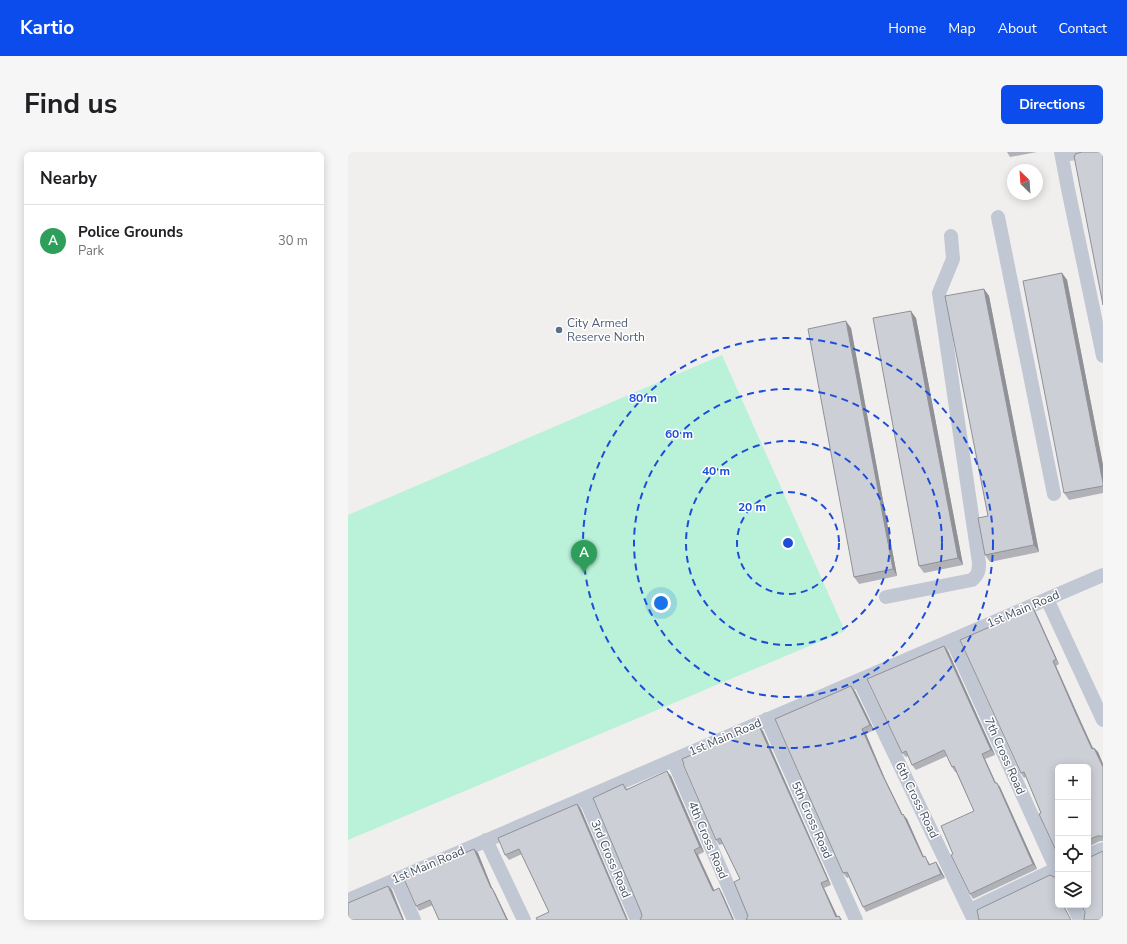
<!DOCTYPE html>
<meta charset="utf-8">
<style>
:root{--surface:#fff;--page:#f6f6f6;--text:#202124;--muted:#757577;--line:#e0e0e0;--accent:#0d4cec}
body{margin:0;font-family:"Nunito Sans",sans-serif;background:var(--page);color:var(--text)}
.controls{position:absolute;right:12px;bottom:12px;display:grid;overflow:hidden;border-radius:6px;box-shadow:0 2px 10px #0003}
.controls button{width:36px;height:36px;display:grid;place-items:center;padding:0;border:0;border-bottom:1px solid var(--line);background:var(--surface);color:var(--text);font:20px sans-serif}
.compass{position:absolute;left:659px;top:12px;width:36px;height:36px;border-radius:50%;background:var(--surface);box-shadow:0 2px 10px #0003;rotate:335deg}
.you{position:absolute;left:313px;top:451px;width:14px;height:14px;margin:-10px;border:3px solid #fff;border-radius:50%;background:#1a73e8;box-shadow:0 0 0 6px #1a73e833}
.badge{display:grid;place-items:center;width:26px;height:26px;border-radius:50%;background:var(--accent);color:#fff;font-size:13px;font-weight:700}
.pin{position:absolute;translate:-50% -33px;filter:drop-shadow(0 1px 2px #0008)}
.pin::after{content:'';position:absolute;top:21px;width:14px;height:12px;background:inherit;clip-path:polygon(0 0,100% 0,50% 100%)}
.list{margin:0;padding:0;list-style:none}
h2{display:flex;justify-content:space-between;align-items:center;height:52px;margin:0;padding:0 16px;font-size:17px}
h2 small{font-size:13px;font-weight:400;color:var(--muted)}
.list li{display:grid;grid-template-columns:26px 1fr auto;gap:12px;align-items:center;box-sizing:border-box;height:72px;padding:0 16px;border-top:1px solid var(--line)}
.list b{display:block;font-size:15px;white-space:nowrap}
.list p{margin:0;font-size:13px;white-space:nowrap;color:var(--muted)}
.list em{font-size:13px;font-style:normal;color:var(--muted)}
.icon{flex:none;width:22px;height:22px;fill:none;stroke:currentColor;stroke-width:2;stroke-linecap:round;stroke-linejoin:round}
.map{position:relative;flex:none;width:755px;height:768px;overflow:hidden;border-radius:6px}
header{display:flex;align-items:center;gap:24px;box-sizing:border-box;height:56px;padding:0 20px;background:var(--accent);color:#fff}
header strong{font-size:19px}
nav{display:flex;gap:22px;margin-inline-start:auto;font-size:14px}
.intro{display:flex;align-items:center;justify-content:space-between;box-sizing:border-box;height:96px;padding:0 24px}
h1{margin:0;font-size:28px}
.button{padding:10px 18px;border-radius:6px;background:var(--accent);color:#fff;font-size:14px;font-weight:700}
main{display:flex;gap:24px;padding:0 24px}
aside{flex:1;background:var(--surface);border-radius:6px;box-shadow:0 2px 10px #0003}
.map>svg:first-child{display:block}
</style>
<header>
<strong>Kartio</strong>
<nav><a>Home</a><a>Map</a><a>About</a><a>Contact</a></nav>
</header>
<div class="intro"><h1>Find us</h1><a class="button">Directions</a></div>
<main>
<aside>
<h2>Nearby<small></small></h2>
<ul class="list">
<li><span class="badge" style="background:#2e9e5b">A</span><div><b>Police Grounds</b><p>Park</p></div><em>30 m</em></li>
</ul>
</aside>
<div class="map">
<svg width="755" height="768" viewBox="0 0 755 768">
<rect width="100%" height="100%" fill="#f1efee"/>
<path fill="#b9f2d8" d="M374,203L497,479L0,688V363Z"/>
<g fill="none" stroke-linecap="round" stroke-linejoin="round">
<path stroke="#c1c8d4" stroke-width="14" d="M713,0L720,37L755,204
M714,3L735,0
M650,65L706,342
M538,445L624,428C630,423 631,419 631,411L591,141L605,107L603,84
M699,447L755,568
M604,488L710,721
M511,528L626,768
M419,567L508,768
M325,608L395,768
M237,646L289,768
M138,688L176,768
M740,703L755,697
M48,727L66,768
M0,748L755,423
M725,753L732,768
M622,758L710,716"/>
</g>
<path fill="#b0b2b8" d="M659,0H689L662,5Z
M714,121L719,128L755,313V341L721,348L716,341Z
M636,137L641,144L691,400L642,410L637,403L640,364Z
M568,166L615,413L576,421L571,414Z
M503,176L549,424L511,432L506,425Z
M685,456L688,461L711,512L708,514L731,566L745,596H746L750,600L755,612V689H752L740,695V615L693,661L678,625L676,626L673,621Z
M596,494L600,499L647,603L637,607L648,631L652,635L689,717L625,747L622,742L605,702L626,659L608,620H607L604,615L599,604L568,618L564,613L560,604L558,605L554,601Z
M507,539L526,578L518,582L537,627L555,663L559,667L576,705L580,709L582,712L588,710L591,715L597,726L518,760L515,755L501,725L499,726L495,721Z
M415,579L483,733L476,736L489,764H491L494,768H398L400,764L392,727L375,692L371,693L368,688Z
M323,624L356,700L350,703L366,739L374,741L386,768H292L294,764L275,632L279,637Z
M233,657L201,760L174,702L161,708L157,703Z
M126,697L130,701L144,736L147,741L160,768H91L85,753L71,759L68,754Z"/>
<path fill="#909196" d="M714,121L719,128L755,313V331Z
M636,137L641,144L691,400L686,393Z
M563,159L568,166L615,413L610,406Z
M498,169L503,176L549,424L545,417Z
M685,456L688,461L711,512L708,507Z
M596,494L600,499L647,603L643,598Z
M705,509L708,514L747,601L744,597Z
M503,534L507,539L526,578L522,573Z
M411,574L415,579L483,733L480,728Z
M514,577L518,582L537,627L557,668L554,663L534,622Z
M746,596L750,600L755,612V615Z
M634,602L637,607L650,636L647,631Z
M319,619L323,624L356,700L352,695Z
M649,631L652,635L689,717L685,712Z
M229,652L233,657L280,768H279L278,766Z
M555,662L559,667L578,710L575,705Z
M126,697L130,701L144,736L147,741L160,768H159L143,736Z
M346,698L350,703L369,744L365,739Z
M588,710L591,715L597,726L593,722Z
M473,731L476,736L491,768L488,765Z
M40,734L44,738L56,768H55Z
M371,736L374,741L386,768H385Z"/>
<path fill="#cdcfd6" stroke="#909196" d="M734,0H755V153L726,4H727V2Z
M714,121L755,331V334L716,341L675,129Z
M636,137L686,393L637,403L630,366L640,364L597,144Z
M563,159L610,406L571,414L525,166Z
M498,169L545,417L506,425L460,177Z
M685,456L708,507L705,509L728,562L744,597L746,596L755,615V685L753,684H749L740,688V615H710V703L691,662L693,661L676,620L673,621L612,488Z
M596,494L643,598L634,602L647,631H649L685,712L622,742L603,703L605,702L593,674L626,659L606,614L604,615L596,598L564,613L558,599L554,601L519,527Z
M503,534L522,573L514,577L534,622L554,663L555,662L575,705L577,704L581,713L588,710L593,722L515,755L499,720L495,721L427,567Z
M411,574L480,728L473,731L488,765L491,764L493,768H398L400,764L386,730L392,727L372,686L368,688L335,612H336L334,607Z
M319,619L352,695L346,698L365,739L371,736L385,768H292L294,764L293,760L245,646L275,632L278,638Z
M229,652L278,766L279,768H189L188,766L201,760L171,697L157,703L150,686Z
M126,697L143,736H144L159,768H91L82,748L68,754L56,727Z
M755,699V768H736L737,760L733,753H740V706Z
M702,723L706,725L710,724V753H715L723,768H631L629,758Z
M40,734L55,768H0V751Z"/>
<g fill="none" stroke="#1d4ed8" stroke-width="2" stroke-dasharray="7 5">
<circle cx="440" cy="391" r="51"/>
<circle cx="440" cy="391" r="102"/>
<circle cx="440" cy="391" r="154"/>
<circle cx="440" cy="391" r="205"/>
</g>
<circle fill="#5c6f8a" stroke="#fff" stroke-width="1.5" cx="211" cy="178" r="4"/>
<g text-anchor="middle" stroke-width="3" stroke-linejoin="round" paint-order="stroke">
<g font-size="12" fill="#4e5e75" stroke="#fff" text-anchor="start">
<text x="219" y="175">City Armed<tspan x="219" dy="14">Reserve North</tspan></text>
</g>
<g font-size="12" fill="#454e5d" stroke="#fff">
<text transform="translate(675 457) rotate(-23)" y="4">1st Main Road</text>
<text transform="translate(377 585) rotate(-23)" y="4">1st Main Road</text>
<text transform="translate(657 604) rotate(66)" y="4">7th Cross Road</text>
<text transform="translate(569 648) rotate(64)" y="4">6th Cross Road</text>
<text transform="translate(464 668) rotate(66)" y="4">5th Cross Road</text>
<text transform="translate(360 688) rotate(67)" y="4">4th Cross Road</text>
<text transform="translate(263 707) rotate(67)" y="4">3rd Cross Road</text>
<text transform="translate(80 713) rotate(-23)" y="4">1st Main Road</text>
</g>
</g>
<circle cx="440" cy="391" r="6" fill="#1d4ed8" stroke="#fff" stroke-width="2"/>
<g font-size="12" text-anchor="middle" font-weight="bold" fill="#1d4ed8" stroke="#fff" stroke-width="3" stroke-linejoin="round" paint-order="stroke">
<text x="295" y="250">80 m</text>
<text x="331" y="286">60 m</text>
<text x="368" y="323">40 m</text>
<text x="404" y="359">20 m</text>
</g>
</svg>
<div class="controls">
<button>+</button>
<button>−</button>
<button><svg class="icon" aria-label="locate" viewBox="0 0 24 24"><circle cx="12" cy="12" r="6"/><path d="M12 2v4M12 18v4M2 12h4M18 12h4"/></svg></button>
<button><svg class="icon" aria-label="layers" viewBox="0 0 24 24"><path d="M12 4l9 5-9 5-9-5zM3 14l9 5 9-5"/></svg></button>
</div>
<svg class="compass" viewBox="-18 -18 36 36"><path d="M0-13l5 13h-10z" fill="#e53935"/><path d="M0 13l5-13h-10z" fill="#757577"/></svg>
<div class="you"></div>
<div class="pin badge" style="left:236px;top:421px;background:#2e9e5b">A</div>
</div>
</main>
